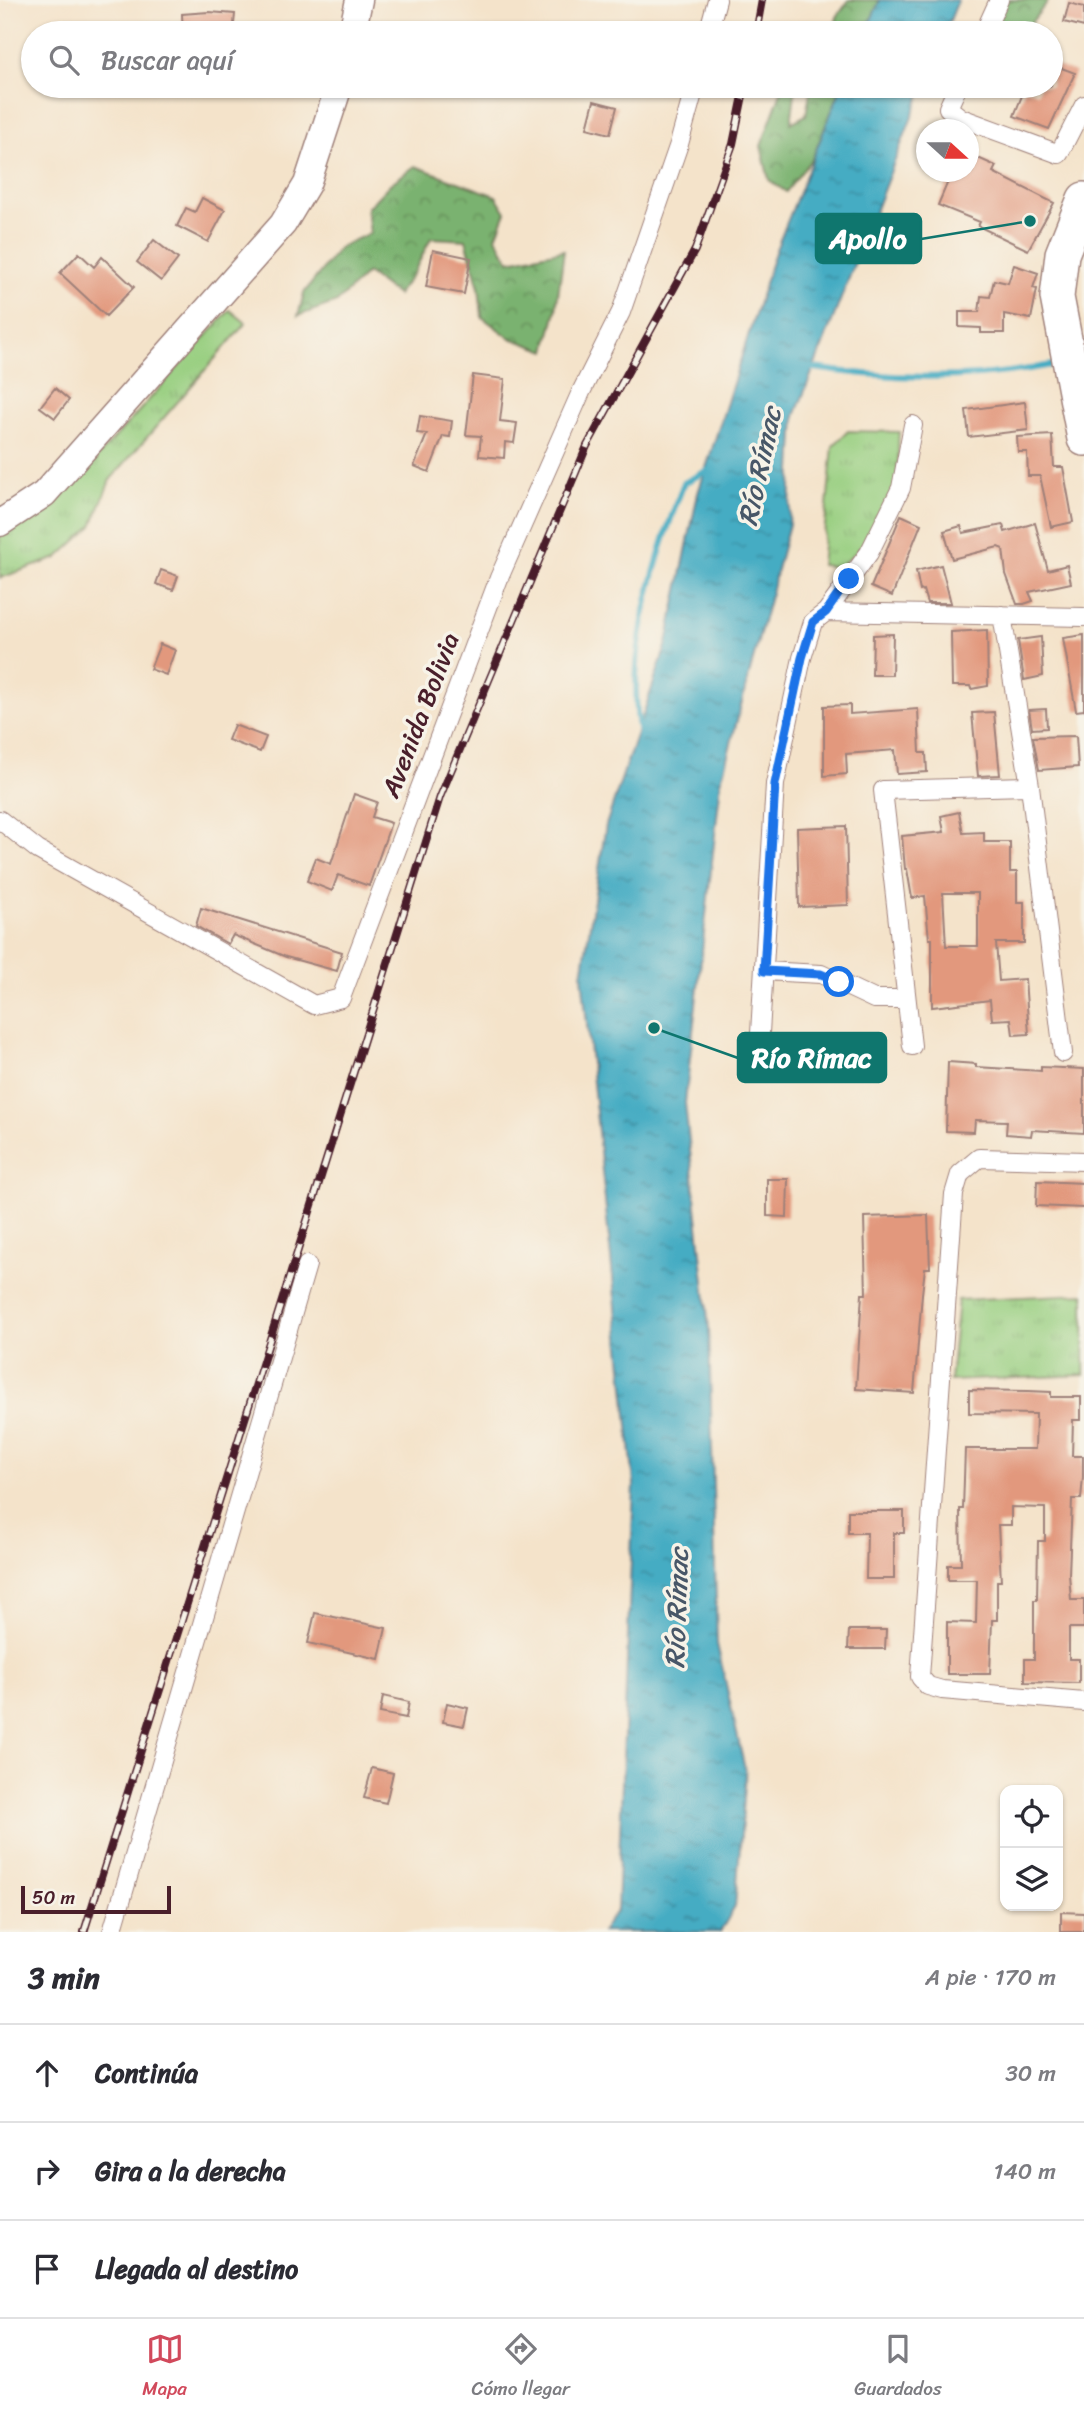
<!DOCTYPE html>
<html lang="es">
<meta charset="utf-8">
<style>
:root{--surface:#fff;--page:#f7f7f7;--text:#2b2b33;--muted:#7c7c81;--line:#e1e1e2;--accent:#d1495b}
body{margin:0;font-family:Sriracha,sans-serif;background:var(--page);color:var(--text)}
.controls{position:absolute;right:21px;bottom:21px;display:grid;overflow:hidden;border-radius:14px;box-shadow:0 2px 5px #0004}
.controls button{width:63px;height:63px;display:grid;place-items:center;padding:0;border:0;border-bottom:2px solid var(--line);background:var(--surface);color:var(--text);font:35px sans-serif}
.compass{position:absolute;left:916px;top:119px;width:63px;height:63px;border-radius:50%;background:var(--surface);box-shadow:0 2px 5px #0004;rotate:111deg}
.scale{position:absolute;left:21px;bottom:18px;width:150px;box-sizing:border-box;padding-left:7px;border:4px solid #4a1f2b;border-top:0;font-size:19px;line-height:24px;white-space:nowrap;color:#4a1f2b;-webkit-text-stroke:5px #f7f3e8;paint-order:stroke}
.stop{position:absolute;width:21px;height:21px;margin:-16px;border:5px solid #1a73e8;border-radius:50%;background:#fff}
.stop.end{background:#1a73e8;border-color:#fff;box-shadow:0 2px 7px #0008}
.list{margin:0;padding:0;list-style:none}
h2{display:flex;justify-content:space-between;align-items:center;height:91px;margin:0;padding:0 28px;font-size:30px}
h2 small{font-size:23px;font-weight:400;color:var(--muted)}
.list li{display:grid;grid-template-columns:46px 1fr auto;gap:21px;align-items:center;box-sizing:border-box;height:98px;padding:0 28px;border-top:2px solid var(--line)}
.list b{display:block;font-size:26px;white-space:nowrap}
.list em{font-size:23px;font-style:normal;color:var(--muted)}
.icon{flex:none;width:38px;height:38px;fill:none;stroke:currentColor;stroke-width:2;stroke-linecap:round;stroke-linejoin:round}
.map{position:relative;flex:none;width:1084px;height:1932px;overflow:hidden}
.search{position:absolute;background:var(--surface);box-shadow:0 2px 5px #0004;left:21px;right:21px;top:21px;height:77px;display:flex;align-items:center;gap:18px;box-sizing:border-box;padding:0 24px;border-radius:38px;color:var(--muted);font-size:26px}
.sheet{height:385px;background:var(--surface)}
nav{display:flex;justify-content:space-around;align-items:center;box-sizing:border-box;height:98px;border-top:2px solid var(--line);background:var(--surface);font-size:19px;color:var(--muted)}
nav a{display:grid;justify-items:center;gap:4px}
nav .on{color:var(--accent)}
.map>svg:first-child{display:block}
</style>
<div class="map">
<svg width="1084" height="1932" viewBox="0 0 1084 1932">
<defs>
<pattern id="grass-tufts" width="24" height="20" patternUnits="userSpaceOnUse" patternTransform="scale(1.75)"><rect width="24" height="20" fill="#99cf81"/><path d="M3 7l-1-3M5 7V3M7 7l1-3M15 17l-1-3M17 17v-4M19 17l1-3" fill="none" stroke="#85b170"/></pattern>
<pattern id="forest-crowns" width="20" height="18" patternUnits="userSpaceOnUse" patternTransform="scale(1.75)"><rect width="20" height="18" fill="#7ab26f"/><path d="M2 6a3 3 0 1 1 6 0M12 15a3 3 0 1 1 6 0" fill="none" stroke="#66905b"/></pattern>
<pattern id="water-ripples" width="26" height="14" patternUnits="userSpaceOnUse" patternTransform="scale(1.75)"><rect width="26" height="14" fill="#44acc3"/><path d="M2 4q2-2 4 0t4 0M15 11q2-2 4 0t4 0" fill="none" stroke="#3b8b9f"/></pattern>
</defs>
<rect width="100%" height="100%" fill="#f7f3e8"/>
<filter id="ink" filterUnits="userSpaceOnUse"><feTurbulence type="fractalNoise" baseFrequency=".0143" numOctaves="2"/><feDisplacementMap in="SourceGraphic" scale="14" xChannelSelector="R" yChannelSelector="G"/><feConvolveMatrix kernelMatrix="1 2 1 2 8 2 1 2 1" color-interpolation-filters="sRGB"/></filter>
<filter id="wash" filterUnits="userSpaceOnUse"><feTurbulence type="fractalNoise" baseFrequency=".00686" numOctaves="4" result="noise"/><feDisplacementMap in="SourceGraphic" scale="28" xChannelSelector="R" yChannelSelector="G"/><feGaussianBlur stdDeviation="1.57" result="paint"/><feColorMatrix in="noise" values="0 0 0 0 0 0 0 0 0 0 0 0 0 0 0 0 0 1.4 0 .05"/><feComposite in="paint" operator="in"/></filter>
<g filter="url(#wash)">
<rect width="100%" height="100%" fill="#f4e3ca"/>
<path fill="url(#grass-tufts)" stroke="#727756" stroke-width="2" d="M230,310L246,323L110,480L92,526L57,558L0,578V532L38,511L75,482Z
M848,431L899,432C897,452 900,479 893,498C882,526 861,549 839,567L821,565L833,446Z
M1084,1294V1375L950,1381L958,1300Z"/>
<path fill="url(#forest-crowns)" stroke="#62684d" stroke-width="2" d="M849,0H880L865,33H834L837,17Z
M1001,0H1049L1023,33H990Z
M788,86H796L791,123L806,115L811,86H842L813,157L786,192L769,180L761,146L781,92Z
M415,166L496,196L506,212L496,237L509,261L564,250L556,310L546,351L510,338L482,317L479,287L466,240L431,238L414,272L397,295L367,273L337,302L298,316L304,293L340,247L370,233L367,208L390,184Z"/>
<path fill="url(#water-ripples)" stroke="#476677" stroke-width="2" d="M880,0H958L945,33H865Z
M842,86H924L795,416L789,524L721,781L685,1103L709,1329L717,1644L746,1774L735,1907L720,1932H601L617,1910L634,1484L582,975L606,825L667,643L698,493L775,252Z"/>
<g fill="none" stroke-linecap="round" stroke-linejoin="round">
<path stroke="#44acc3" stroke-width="6" d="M807,367C889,380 971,381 1052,365
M640,734C625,656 656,555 684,483L712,468"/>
</g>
<g id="blocks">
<path fill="#e2987d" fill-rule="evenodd" d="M1069,3L1084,7V27L1064,22Z
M209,12L235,14L233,33H183L182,14Z
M1051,64L1075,73L1049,129L1014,116L1025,88L1037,93L1040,86H1051Z
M594,101L617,107L610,134L587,128Z
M978,158L996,166L993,172L1054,203L1028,250L978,226L980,222L938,205L952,172H972Z
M202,198L225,210L208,242L177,226L186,208L195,212Z
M154,240L178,259L161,281L137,262Z
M433,250L471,258L464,294L426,287Z
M79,253L94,267L102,257L134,287L106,316L60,273Z
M1014,265L1038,273L1033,288L1037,289L1031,319L1004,314V333H981V328L959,327V312H979L981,296L990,297L994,280L1008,283Z
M473,375L505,379L500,421L517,423L514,443L505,442L504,458L479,456L481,436L466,435Z
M55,388L69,400L55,418L40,407Z
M1025,402L1028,430L969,437L966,410Z
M420,416L452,421L450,437L443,436L429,472L414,466L427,434L417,433Z
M1052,435L1054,467H1063L1073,522L1051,527L1040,476H1028L1027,452H1018L1017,437Z
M901,515L921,524L892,596L871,587Z
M1035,523L1048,570L1067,565L1071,583L1029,592L1033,601L1024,604H1017L1006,574L1003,549L998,547L952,559L944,531L961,526L963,533L1003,525L1005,532Z
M941,565L951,603H927L923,590L920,591L916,571Z
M161,570L178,576L173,590L156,584Z
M987,630L988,686L971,689L970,686H952L951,632Z
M893,634L892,675H872L873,635Z
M1084,635V710L1076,711L1063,638Z
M1041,637L1043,676L1024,680L1018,640Z
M160,644L175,650L166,675L150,669Z
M850,705V714L918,709L920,753H926L927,772L897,774L895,750L846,754L847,774L824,776V706Z
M1046,709L1047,728L1032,729L1029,710Z
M994,712L1000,775L978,776L972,713Z
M234,725L266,737L260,752L228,740Z
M1076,736L1078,767L1039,770L1033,737Z
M354,794L377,802L372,817L391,823L369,886L338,875L332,891L307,881L316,858L331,864Z
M959,812L963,833L984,832V842H1010V872H1017V902H1024V943H996L999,981L1025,979L1029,1034L1013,1035L1011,1019L992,1020L990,1000L932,1007V939H929L925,896L912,898L907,869H905L902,836L944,832L941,816ZM943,893H978V946H946Z
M846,826L848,905L799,907L797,828Z
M201,908L342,952L337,971L286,957L233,935L228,944L196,926Z
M948,1062L976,1064V1067L1041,1071V1067L1084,1069V1133L1032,1130L1031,1136L1006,1134L1007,1121L975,1120L974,1132L946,1131Z
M767,1179H788L787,1217L767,1216Z
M1037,1181L1084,1183V1208L1036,1206Z
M928,1215L930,1268H925L922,1294L914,1393L856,1389L862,1294H866L864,1217Z
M969,1390L1028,1391L1051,1392V1397H1081V1420H1073L1072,1456H1083V1477L1081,1499H1072L1069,1574L1071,1600H1084V1628H1069V1659H1079V1683L1025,1682V1659H1034V1600H1037L1038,1541H1045V1508L1011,1507V1525H998L1001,1581H997V1620H992L990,1674H947V1622L976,1623L977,1580H948V1565H961L960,1509H963L965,1449H1035L1036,1414L969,1413Z
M848,1511H904V1533H894V1579H866L867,1533H848Z
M315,1613L386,1628L379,1659L308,1643Z
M849,1630H886L885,1649H848Z
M383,1696L409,1702L406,1718L380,1713Z
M447,1703L468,1708L464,1726L443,1722Z
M372,1768L393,1773L386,1803L364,1798Z
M1061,1912L1084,1913V1932H1061Z"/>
</g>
</g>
<g filter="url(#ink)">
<use href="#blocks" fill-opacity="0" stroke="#9f817a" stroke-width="2"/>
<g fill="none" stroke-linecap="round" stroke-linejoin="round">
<defs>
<path id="street" d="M708,33L717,0
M984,33L999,0
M958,86L948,108L961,118L1059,154L1084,105
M826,612L1084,617
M1002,615L1030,786L1063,1053
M0,820L38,850L314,1005L341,998L499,578L581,392L621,312L679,144L695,86
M764,971L821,974L874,999H906
M760,1033L775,784L802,658L813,622L826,612L869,553L901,488L913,425
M912,1046L883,790L1030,786
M1084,1161L979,1158L960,1174L954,1194L920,1677L928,1686L942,1690L1084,1702
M112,1932L307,1265"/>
<path id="secondary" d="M352,33L359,0
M0,523L44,494L283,224L307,184L339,86"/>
<path id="highway" d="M1084,199L1062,254L1057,297L1084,439"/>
</defs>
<use href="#street" stroke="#9f817a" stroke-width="20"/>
<use href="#secondary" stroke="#9f817a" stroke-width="29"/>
<use href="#highway" stroke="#9f817a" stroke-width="36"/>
<use href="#street" stroke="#fff" stroke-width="18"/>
<use href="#secondary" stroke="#fff" stroke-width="26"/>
<use href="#highway" stroke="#fff" stroke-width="33"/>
<defs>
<path id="rail" d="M756,33L762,0
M84,1932L440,797L587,446L695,250L733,144L745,86"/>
</defs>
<use href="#rail" stroke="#4a1f2b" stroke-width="8"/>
<use href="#rail" stroke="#f7f3e8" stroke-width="5" stroke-dasharray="16" stroke-linecap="butt"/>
</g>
</g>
<g fill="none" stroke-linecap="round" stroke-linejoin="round" filter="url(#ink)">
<path stroke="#1a73e8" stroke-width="9" d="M839,982L821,974L764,971L775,784L802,658L813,622L826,612L849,579"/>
</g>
<g text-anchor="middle" stroke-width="7" stroke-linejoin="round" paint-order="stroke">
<g font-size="26" fill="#4a1f2b" stroke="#f7f3e8">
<text transform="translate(420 715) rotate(-69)" y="9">Avenida Bolivia</text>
</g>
<g font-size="28" font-style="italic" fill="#485768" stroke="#f7f3e8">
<text transform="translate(759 466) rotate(-78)" y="10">Río Rímac</text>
<text transform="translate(676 1608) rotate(-88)" y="10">Río Rímac</text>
</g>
</g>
<path fill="none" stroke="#0f766e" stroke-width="2.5" d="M1030 221L921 239M654 1028L738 1058"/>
<g fill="#0f766e" stroke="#f7f3e8" stroke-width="2.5">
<circle cx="1030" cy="221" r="7"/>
<circle cx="654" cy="1028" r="7"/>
</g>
<g fill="#0f766e" stroke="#0f766e" stroke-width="2.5">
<rect x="816" y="214" width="105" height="49" rx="7"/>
<rect x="738" y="1033" width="148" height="49" rx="7"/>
</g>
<g font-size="28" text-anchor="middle" font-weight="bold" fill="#fff">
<text x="868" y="248">Apollo</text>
<text x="812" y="1067">Río Rímac</text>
</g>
</svg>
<div class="controls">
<button><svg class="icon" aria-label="locate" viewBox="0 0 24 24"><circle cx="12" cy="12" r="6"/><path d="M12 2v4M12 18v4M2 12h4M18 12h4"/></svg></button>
<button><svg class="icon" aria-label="layers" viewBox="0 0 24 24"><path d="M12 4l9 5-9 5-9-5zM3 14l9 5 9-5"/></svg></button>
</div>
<svg class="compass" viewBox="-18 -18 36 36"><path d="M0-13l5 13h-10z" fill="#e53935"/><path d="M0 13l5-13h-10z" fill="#7c7c81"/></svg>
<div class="scale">50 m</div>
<div class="stop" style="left:839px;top:982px"></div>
<div class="stop end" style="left:849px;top:579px"></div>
<div class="search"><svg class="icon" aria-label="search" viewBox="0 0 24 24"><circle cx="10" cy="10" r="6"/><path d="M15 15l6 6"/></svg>Buscar aquí</div>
</div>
<section class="sheet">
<h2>3 min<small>A pie · 170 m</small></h2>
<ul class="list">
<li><svg class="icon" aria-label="ahead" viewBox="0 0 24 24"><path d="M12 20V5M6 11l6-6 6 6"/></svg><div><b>Continúa</b></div><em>30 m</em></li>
<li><svg class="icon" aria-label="right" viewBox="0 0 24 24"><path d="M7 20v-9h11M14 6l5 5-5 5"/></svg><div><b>Gira a la derecha</b></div><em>140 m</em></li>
<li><svg class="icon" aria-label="arrive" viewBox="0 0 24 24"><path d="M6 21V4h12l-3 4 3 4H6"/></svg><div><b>Llegada al destino</b></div></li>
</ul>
</section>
<nav>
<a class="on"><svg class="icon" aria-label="map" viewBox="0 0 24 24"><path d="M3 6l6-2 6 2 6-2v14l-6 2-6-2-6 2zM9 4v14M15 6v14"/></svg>Mapa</a>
<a><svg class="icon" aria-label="directions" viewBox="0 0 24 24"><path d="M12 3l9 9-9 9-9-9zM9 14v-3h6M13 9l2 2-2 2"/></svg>Cómo llegar</a>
<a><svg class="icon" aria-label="saved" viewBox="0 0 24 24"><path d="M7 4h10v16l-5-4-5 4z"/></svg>Guardados</a>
</nav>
